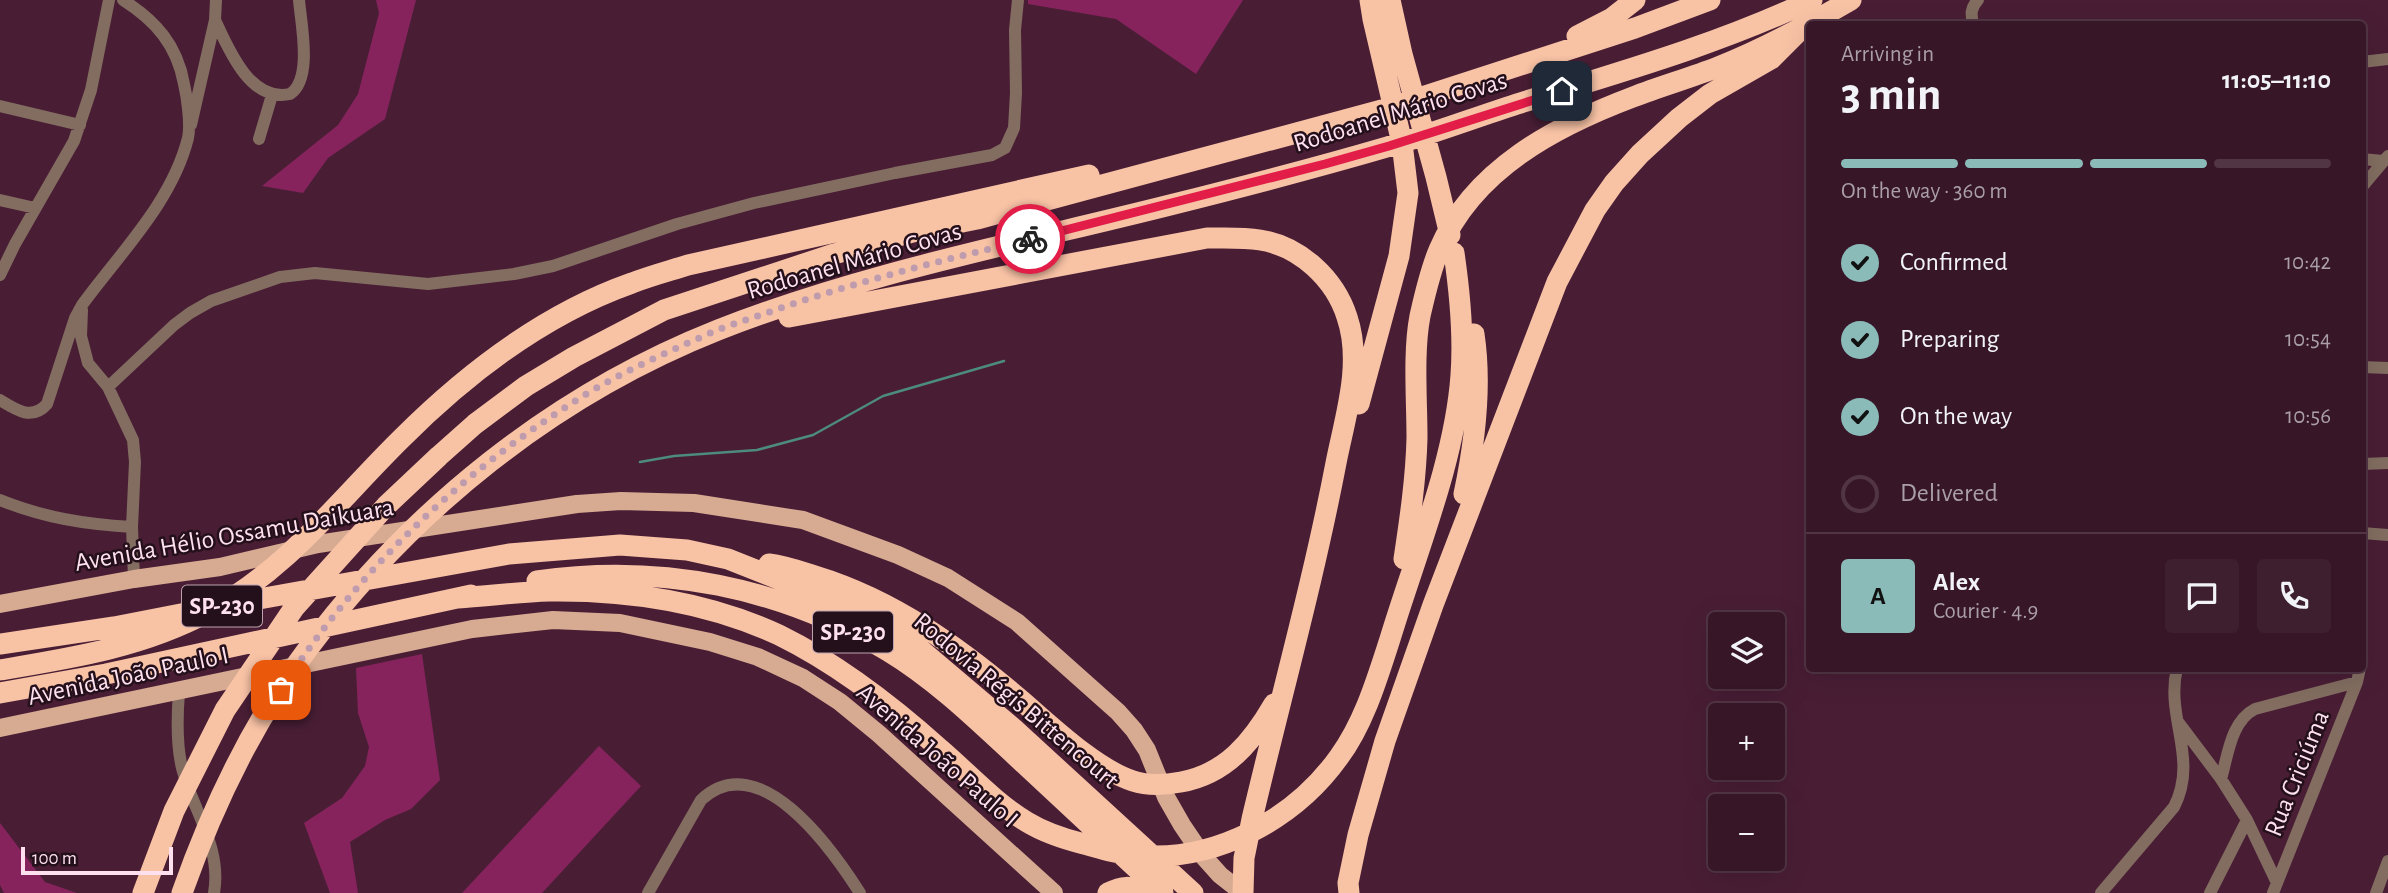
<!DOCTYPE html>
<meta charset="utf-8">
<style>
body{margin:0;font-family:"Alegreya Sans",sans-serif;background:#3e1f30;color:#f1f3f6;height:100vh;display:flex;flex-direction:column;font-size:26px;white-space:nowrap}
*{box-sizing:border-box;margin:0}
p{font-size:23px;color:#aa9fa8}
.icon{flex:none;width:38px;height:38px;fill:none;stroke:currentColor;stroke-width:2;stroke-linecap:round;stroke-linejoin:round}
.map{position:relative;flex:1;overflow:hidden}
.drawer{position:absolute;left:1806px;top:21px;width:560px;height:651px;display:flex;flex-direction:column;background:#371628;border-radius:7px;box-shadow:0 7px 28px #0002,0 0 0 2px #513545}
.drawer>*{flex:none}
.tools{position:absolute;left:1708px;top:612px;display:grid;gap:14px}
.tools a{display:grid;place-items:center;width:77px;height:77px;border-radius:7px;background:#371628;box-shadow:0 7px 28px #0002,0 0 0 2px #513545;font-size:35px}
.scale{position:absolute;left:21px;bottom:18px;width:152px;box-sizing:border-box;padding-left:7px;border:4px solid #fee0ee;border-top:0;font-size:19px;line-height:24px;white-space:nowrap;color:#fee0ee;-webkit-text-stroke:5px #24101a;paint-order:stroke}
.pin{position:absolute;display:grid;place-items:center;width:60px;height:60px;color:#fff;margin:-30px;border-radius:14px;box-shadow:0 4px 10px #0006}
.courier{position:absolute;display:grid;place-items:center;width:70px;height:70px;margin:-35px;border:5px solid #e11d48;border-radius:50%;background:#fff;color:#222;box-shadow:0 2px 9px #0007}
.head em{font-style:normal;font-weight:700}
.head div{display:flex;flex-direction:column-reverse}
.head{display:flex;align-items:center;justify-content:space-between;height:119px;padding:0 35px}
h1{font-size:46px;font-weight:700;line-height:52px}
.bar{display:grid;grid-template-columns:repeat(4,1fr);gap:10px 7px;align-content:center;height:84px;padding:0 35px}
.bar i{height:9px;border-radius:5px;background:#513545}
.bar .active{background:#8bbbb9}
.bar p{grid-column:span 4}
.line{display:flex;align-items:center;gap:18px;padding:0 35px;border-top:2px solid #513545}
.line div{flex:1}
.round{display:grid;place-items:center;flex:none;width:74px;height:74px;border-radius:7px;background:#3e1f30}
ol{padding:0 35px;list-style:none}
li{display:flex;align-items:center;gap:21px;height:77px}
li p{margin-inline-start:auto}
li .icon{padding:7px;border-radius:50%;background:#8bbbb9;color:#111;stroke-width:4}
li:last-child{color:#aa9fa8}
li i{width:38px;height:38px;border:4px solid #513545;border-radius:50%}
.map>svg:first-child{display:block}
.green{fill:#86235d}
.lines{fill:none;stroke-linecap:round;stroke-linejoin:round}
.stream{stroke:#4c8b7d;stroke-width:2.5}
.street{stroke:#836d61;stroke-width:12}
.primary{stroke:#d7aa92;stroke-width:18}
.highway{stroke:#f8c2a5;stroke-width:21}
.done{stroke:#bf9cad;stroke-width:7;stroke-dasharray:0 12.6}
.route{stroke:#e11d48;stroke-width:9}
.labels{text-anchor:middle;stroke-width:5;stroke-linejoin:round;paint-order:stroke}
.shield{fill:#24101a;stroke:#bda2ae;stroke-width:2}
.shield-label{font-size:24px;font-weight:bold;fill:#fee0ee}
.street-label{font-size:26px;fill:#fee0ee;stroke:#24101a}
</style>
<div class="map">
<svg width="2388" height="893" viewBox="0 0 2388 893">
<rect width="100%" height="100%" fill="#491e35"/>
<path class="green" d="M376,0H416L385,119L328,158L303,193L262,186L338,125L358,94L379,13Z
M1028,0H1243L1196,74L1116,19L1028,4Z
M422,654L440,780L411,809L385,820L350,842L358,893H330L304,823L342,798L365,766L369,747L358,713L356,668Z
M599,746L641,786L542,893H462Z
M0,823L45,882L77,893H4L0,885Z"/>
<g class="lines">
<path class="stream" d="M640,462L674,456L757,450L813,435L883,396L1004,361"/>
<path class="street" d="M215,20C228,48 250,103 290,94C313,79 301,24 299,0
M1973,24C1971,15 1970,8 1978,0
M2362,62L2388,59
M0,106L80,125
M191,125L215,20L216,0
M259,139L272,95
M2362,159L2383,161
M2362,187L2388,156
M0,200L35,208
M0,275L15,244L74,141L91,90L109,0
M82,310L81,336L88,363L108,387L133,440L135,462L132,527L134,579
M2362,367L2388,368
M108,387L174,325L190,313L211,301L280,277L315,273L428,284L514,274L553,266L677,224L754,203L895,173L992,155L1005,148L1014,128L1016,93L1015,30L1018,0
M0,400C16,410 32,421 47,404L75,318L82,305C120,253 172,202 188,138C191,125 187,97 184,84C177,45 156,21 123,0
M2362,464L2388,463
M0,500C45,518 84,524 132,527
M2362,533L2388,535
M179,692C177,717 176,743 182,768C193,811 222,847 214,893
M2179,723L2221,779L2247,820L2277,883
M2221,779C2228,755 2231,721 2255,709L2357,682
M648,893L701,800C759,745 832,849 860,893
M2101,893L2174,807C2199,758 2165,718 2177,668
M2210,893L2247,820
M2273,893L2357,682L2360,668
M2376,893L2388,861"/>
<path class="primary" d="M0,604L134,579L220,567L318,544L577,504L621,501L694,503L803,520L898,555L948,578L1017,622L1118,712L1134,730L1147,750L1166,797L1182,825L1203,856L1220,875L1243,893
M0,728L472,629L553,620L620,623L710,642L758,657L803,678L840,702L879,734L1054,893"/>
<path class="highway" d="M1390,0L1402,54L1436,177L1450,235
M1577,36L1612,18L1635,0
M789,317L1207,238C1225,238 1242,237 1260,240C1300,246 1335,279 1347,317C1363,364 1345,417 1336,463C1313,583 1280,700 1252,819L1244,858L1243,893
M1359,404L1399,256L1408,193L1402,143L1373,19L1370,0
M1464,494C1475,442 1482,387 1474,334
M1404,559C1410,519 1416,478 1417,438C1417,400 1413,352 1420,316C1425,294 1430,271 1439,250C1473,169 1556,126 1633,97C1661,86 1690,78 1718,67C1764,49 1808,25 1851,0
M769,564C785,566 799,571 815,576C894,600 960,648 1022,701C1052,727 1096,769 1133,781C1148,786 1165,785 1181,782C1226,774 1252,742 1274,704
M537,581C660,563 781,587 888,651C936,680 978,721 1019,759C1067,804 1115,848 1163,893
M458,598C488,596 519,592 549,591C626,590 708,602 779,635C838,664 891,705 940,749C968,773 995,803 1027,822C1045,833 1064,839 1084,844C1101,849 1118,854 1136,855C1214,863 1294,820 1339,757C1364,723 1377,679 1390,639C1415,556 1455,461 1461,375C1464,334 1460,294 1454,253
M226,605L509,554L620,545L687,550L728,559L834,601L876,621L915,645L1013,728L1193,893
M0,644L114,627L191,612
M0,670C72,658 143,647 208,612C288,569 338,501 401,439C466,374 544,314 632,283C650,276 669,271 688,265L1089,175
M0,693L106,674L471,595
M143,893L174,811L225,710L294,608L386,506L439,456L475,424L526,386L574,357L664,310L834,254L913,232L977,219L1080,191L1382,110L1635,28L1710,0
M182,893C212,808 253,722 307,650C412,509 554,395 718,330C863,273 1019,243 1170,205C1242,187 1315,168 1387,147C1431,134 1474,118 1517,104C1617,73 1717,45 1812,0
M1108,893C1122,886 1130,885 1145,893
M1349,893L1348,883L1358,835L1385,741L1433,605L1557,282L1595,210L1614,183L1640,154L1679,118L1710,94L1771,59L1801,29"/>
</g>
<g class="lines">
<path class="done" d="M281,690C353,576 456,477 569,405C614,375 665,353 715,331C735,323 755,317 775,310C858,281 944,260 1030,239"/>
<path class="route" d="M1030,239L1325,164L1389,146L1562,91"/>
</g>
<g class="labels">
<g class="shield">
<rect x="182" y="585.5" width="80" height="41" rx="5"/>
<rect x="813" y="611.5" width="80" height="41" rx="5"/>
</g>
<g class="shield-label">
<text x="222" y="614">SP-230</text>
<text x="853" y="640">SP-230</text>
</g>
<g class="street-label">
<text transform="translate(1400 111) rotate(-17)" y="9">Rodoanel Mário Covas</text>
<text transform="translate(854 260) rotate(-16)" y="9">Rodoanel Mário Covas</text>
<text transform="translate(234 534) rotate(-10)" y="9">Avenida Hélio Ossamu Daikuara</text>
<text transform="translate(128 675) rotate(-12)" y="9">Avenida João Paulo I</text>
<text transform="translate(1017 700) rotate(40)" y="9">Rodovia Régis Bittencourt</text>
<text transform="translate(938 755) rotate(41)" y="9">Avenida João Paulo I</text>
<text transform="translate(2296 773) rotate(-68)" y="9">Rua Criciúma</text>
</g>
</g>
</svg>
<div class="tools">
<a><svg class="icon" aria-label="layers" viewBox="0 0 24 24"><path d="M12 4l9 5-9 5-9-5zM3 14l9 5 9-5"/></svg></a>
<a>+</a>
<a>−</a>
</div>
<div class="scale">100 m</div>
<div class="pin" style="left:281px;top:690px;background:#ea580c"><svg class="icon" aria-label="bag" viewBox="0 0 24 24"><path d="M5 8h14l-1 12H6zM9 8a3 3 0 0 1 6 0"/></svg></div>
<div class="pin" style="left:1562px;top:91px;background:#1f2937"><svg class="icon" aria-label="home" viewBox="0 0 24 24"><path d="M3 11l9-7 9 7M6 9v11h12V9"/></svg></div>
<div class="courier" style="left:1030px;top:239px"><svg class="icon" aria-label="bike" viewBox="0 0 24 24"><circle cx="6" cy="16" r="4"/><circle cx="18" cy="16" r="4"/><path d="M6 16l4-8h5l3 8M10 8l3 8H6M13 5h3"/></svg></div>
<section class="drawer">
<div class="head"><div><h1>3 min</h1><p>Arriving in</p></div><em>11:05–11:10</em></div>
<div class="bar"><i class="active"></i><i class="active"></i><i class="active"></i><i></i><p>On the way · 360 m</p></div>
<ol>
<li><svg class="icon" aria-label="check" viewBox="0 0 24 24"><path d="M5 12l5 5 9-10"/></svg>Confirmed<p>10:42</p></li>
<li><svg class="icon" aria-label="check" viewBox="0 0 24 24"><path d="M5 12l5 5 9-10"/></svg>Preparing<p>10:54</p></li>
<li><svg class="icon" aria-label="check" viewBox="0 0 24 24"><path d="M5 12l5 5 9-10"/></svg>On the way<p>10:56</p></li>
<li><i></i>Delivered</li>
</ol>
<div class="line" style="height:126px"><b class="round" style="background:#8bbbb9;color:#111">A</b><div><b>Alex</b><p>Courier · 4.9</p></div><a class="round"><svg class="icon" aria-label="chat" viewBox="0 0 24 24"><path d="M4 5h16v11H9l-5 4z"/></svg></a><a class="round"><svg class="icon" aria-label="phone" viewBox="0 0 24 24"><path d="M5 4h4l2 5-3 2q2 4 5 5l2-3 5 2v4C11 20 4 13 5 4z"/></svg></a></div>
</section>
</div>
